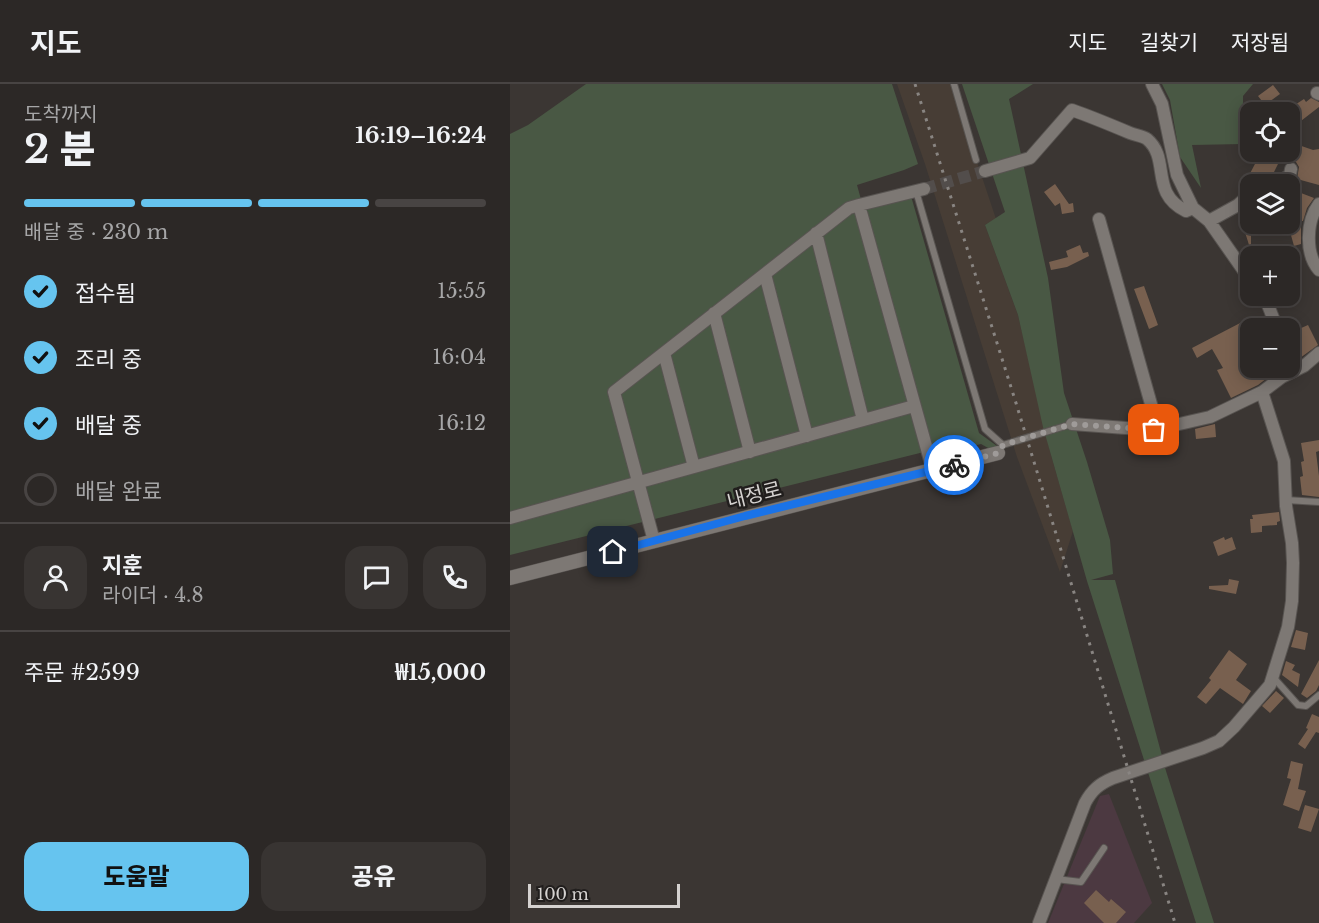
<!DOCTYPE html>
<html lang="ko">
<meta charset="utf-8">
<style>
body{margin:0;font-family:"Libre Baskerville","Noto Sans KR",serif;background:#383432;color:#f1f3f6;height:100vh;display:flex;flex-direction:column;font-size:22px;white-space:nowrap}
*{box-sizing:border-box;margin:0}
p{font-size:20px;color:#a6a6a7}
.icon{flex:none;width:33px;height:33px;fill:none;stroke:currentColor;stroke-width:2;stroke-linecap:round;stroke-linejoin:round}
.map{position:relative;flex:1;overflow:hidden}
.details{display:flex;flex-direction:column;background:#2c2826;width:510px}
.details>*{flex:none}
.tools{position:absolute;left:730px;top:18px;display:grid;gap:12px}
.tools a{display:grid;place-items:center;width:60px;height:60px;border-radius:12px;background:#2c2826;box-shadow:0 3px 15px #0003,0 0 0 2px #484443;font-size:30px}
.scale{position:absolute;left:18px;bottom:15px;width:152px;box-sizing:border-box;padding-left:6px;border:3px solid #d5d2d0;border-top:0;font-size:16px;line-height:21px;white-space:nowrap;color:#d5d2d0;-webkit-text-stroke:4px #211e1d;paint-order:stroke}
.pin{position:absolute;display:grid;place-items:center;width:51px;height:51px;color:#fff;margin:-26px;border-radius:12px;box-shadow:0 3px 9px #0006}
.courier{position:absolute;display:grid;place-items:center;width:60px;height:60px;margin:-30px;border:4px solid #1a73e8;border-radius:50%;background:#fff;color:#222;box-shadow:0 2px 8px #0007}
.head em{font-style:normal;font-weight:800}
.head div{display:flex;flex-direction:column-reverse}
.head{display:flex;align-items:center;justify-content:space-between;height:102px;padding:0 24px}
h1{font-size:39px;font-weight:800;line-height:45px}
.bar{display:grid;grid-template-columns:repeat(4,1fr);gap:9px 6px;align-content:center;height:72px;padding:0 24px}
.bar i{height:8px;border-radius:4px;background:#484443}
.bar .active{background:#66c4ef}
.bar p{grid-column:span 4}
.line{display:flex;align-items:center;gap:15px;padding:0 24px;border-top:2px solid #484443}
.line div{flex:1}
.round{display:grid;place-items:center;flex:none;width:63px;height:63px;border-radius:18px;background:#383432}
ol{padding:0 24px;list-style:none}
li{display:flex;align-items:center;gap:18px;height:66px}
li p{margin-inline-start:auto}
li .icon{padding:6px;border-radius:50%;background:#66c4ef;color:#111;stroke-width:4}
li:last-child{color:#a6a6a7}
li i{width:33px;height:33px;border:3px solid #484443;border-radius:50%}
.button{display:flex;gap:12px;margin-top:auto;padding:12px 24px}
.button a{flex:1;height:69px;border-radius:18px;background:#66c4ef;color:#111;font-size:24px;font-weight:800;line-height:69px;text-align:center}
.button a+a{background:#383432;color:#f1f3f6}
header{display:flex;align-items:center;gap:36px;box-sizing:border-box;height:84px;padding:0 30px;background:#2c2826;border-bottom:2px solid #484443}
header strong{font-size:28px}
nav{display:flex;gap:33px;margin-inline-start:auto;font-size:21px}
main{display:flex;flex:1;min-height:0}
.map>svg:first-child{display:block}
.industrial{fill:#4c3941}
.built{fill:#473d35}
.green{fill:#495844}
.building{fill:#78604f}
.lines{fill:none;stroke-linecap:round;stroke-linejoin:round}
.minor-tunnel{stroke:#524d4b;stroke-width:12;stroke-dasharray:12 6;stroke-linecap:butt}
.service-casing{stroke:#585451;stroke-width:8}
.minor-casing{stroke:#585451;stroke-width:14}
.tertiary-casing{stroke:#585451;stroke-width:15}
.service{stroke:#7d7874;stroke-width:6}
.minor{stroke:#7d7874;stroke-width:12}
.tertiary{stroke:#7d7874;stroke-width:14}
.rail{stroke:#898582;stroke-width:3;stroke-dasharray:3 6;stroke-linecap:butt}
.done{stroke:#9f9b99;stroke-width:6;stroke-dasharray:0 10.8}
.route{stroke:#1a73e8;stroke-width:8}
.labels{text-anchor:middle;stroke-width:5;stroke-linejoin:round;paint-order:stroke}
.street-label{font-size:20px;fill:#d5d2d0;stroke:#211e1d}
</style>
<header>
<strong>지도</strong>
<nav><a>지도</a><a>길찾기</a><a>저장됨</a></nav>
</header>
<main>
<section class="details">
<div class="head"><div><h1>2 분</h1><p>도착까지</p></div><em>16:19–16:24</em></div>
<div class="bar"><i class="active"></i><i class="active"></i><i class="active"></i><i></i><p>배달 중 · 230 m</p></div>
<ol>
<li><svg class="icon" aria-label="check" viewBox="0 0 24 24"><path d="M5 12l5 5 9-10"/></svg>접수됨<p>15:55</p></li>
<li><svg class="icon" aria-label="check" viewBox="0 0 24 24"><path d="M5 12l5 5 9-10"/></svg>조리 중<p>16:04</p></li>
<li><svg class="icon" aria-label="check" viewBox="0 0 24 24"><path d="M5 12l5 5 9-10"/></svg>배달 중<p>16:12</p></li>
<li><i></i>배달 완료</li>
</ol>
<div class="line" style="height:108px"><a class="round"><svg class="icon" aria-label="person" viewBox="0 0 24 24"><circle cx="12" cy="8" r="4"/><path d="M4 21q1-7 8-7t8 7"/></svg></a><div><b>지훈</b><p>라이더 · 4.8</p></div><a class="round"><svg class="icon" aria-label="chat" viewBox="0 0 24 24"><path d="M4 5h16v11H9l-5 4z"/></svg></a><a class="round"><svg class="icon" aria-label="phone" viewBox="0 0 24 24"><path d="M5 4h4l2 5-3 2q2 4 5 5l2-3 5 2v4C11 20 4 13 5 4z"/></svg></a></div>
<div class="line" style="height:78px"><div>주문 #2599</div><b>₩15,000</b></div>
<div class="button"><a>도움말</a><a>공유</a></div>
</section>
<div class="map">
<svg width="809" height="839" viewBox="0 0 809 839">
<rect width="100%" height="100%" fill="#3b3633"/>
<path class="industrial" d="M599,710L642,819L624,839H538L590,712Z"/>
<path class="built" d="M387,0H441L486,135L475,141L508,231L541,371L563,447L550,488L507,373L415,80Z"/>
<path class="green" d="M76,0H382L408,80L394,86L347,101L355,130L358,123L401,112L469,349L487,362L480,365L471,360L428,370L422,366L0,471V50L18,41Z
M452,0H523L499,15L538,194L554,309L577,378L600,456L603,490L581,496H605L656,687L704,839H686L577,497L533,343L508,231L475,141L495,128Z
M652,0H743L733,12V60L682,61L691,104L670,73L660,16Z"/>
<path class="building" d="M763,1L770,10L755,21L748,12Z
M801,14L809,18V23L787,40L777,26L794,15L796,18Z
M780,58L803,66L809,65V101L787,95L789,83L786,78L780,77Z
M756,68H767L773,70L763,90L761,89L758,97L752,94L748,100H742L736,97L746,78L749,80Z
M545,100L559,120L563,119L564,128L552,130L550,119L545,122L534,108Z
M791,109L804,114L797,124L793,137H785L787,118Z
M741,120V140H757L758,141L741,147V161H739L730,132L737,129L734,127Z
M791,141V160L784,162L779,144Z
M570,161L573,169L578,168L579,172L557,183L541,186L539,178L558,173L556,167Z
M634,202L648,241L639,245L624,205Z
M734,237L741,250V284H758L761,291L748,301L721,314L707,286L713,284L702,265L687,274L682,264Z
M798,241L808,261L790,274L780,249Z
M705,340L706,353L686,355L685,345Z
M809,356V367L806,368L809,392V413L792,411L790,393L793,392L791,378L794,377L791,359Z
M769,428L770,437L767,438V441L752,442V448L741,449L740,435H743L742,431Z
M714,453L715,456L722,453L726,465L708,472L703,458Z
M719,495L729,497L726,510L699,505V502L718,501Z
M786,546L798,549L795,566L781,563Z
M719,566L737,580L726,596L741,607L733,620L710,604L696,620L687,613L701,596L699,594Z
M809,576V601L806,607L797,614L791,610Z
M776,577L785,581L782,586L790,590L788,603L772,591Z
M766,607L774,614L760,629L752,622Z
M802,630L809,633V649L806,648L795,665L788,660L798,645L796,644Z
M781,677L793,680L788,705L796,707L789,727L773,721L781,695L777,694Z
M795,721L809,725L801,748L788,744Z
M586,806L599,818L601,815L616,828L606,839H594L574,819Z"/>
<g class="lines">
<path class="minor-tunnel" d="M414,105L475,87"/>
<defs>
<path id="service" d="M444,0L466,76
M406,107L475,345L493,361L562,340
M776,416L809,418
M763,593L788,621L796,622L809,611
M546,795L571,798L594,764"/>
<path id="minor" d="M642,0L652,20L667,91L683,124L699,137L741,197
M807,9L809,10
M475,87L520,74L562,26C582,33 601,41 620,49C625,51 633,52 637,55C661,75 639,109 676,127L683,124
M766,100L780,91L781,85
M809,120C796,137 795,170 809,186
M349,121L414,105
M589,135L648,345
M699,137L728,121L741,109
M306,149L353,336
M255,190L297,352
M751,212L758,221L767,244
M204,229L240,368
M154,269L184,383
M562,340L643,346L700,333L752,308L772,293L794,282L809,269
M0,434L404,322
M144,457L104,308L339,124L349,121L423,387
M529,839L575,719C582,706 589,700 603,694L693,664L709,657L724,643L760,601L778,543L782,517L783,479L782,459L776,422L774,377L752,308"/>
<path id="tertiary" d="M0,494L488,369"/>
</defs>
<use href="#service" class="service-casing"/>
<use href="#minor" class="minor-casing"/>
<use href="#tertiary" class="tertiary-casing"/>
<use href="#service" class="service"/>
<use href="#minor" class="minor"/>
<use href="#tertiary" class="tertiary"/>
<path class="rail" d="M405,0L506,319L665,839"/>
</g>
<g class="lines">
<path class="done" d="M444,381L488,369L493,361L562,340L644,346"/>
<path class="route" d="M103,468L235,432L444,381"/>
</g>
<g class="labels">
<g class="street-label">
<text transform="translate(244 411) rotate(-14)" y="7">내정로</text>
</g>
</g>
</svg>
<div class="tools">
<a><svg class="icon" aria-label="locate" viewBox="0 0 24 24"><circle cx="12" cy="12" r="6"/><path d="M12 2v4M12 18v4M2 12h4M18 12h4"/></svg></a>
<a><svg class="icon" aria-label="layers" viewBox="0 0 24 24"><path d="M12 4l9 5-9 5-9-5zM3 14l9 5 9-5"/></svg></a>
<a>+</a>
<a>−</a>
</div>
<div class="scale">100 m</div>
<div class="pin" style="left:644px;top:346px;background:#ea580c"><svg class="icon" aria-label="bag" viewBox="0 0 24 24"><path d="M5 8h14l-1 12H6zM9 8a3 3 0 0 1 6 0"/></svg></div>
<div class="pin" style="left:103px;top:468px;background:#1f2937"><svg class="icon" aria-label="home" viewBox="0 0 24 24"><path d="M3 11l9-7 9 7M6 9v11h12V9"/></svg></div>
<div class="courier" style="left:444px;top:381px"><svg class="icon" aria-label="bike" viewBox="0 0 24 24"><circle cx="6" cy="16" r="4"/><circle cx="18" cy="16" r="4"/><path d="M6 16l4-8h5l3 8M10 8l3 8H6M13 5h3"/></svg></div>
</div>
</main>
